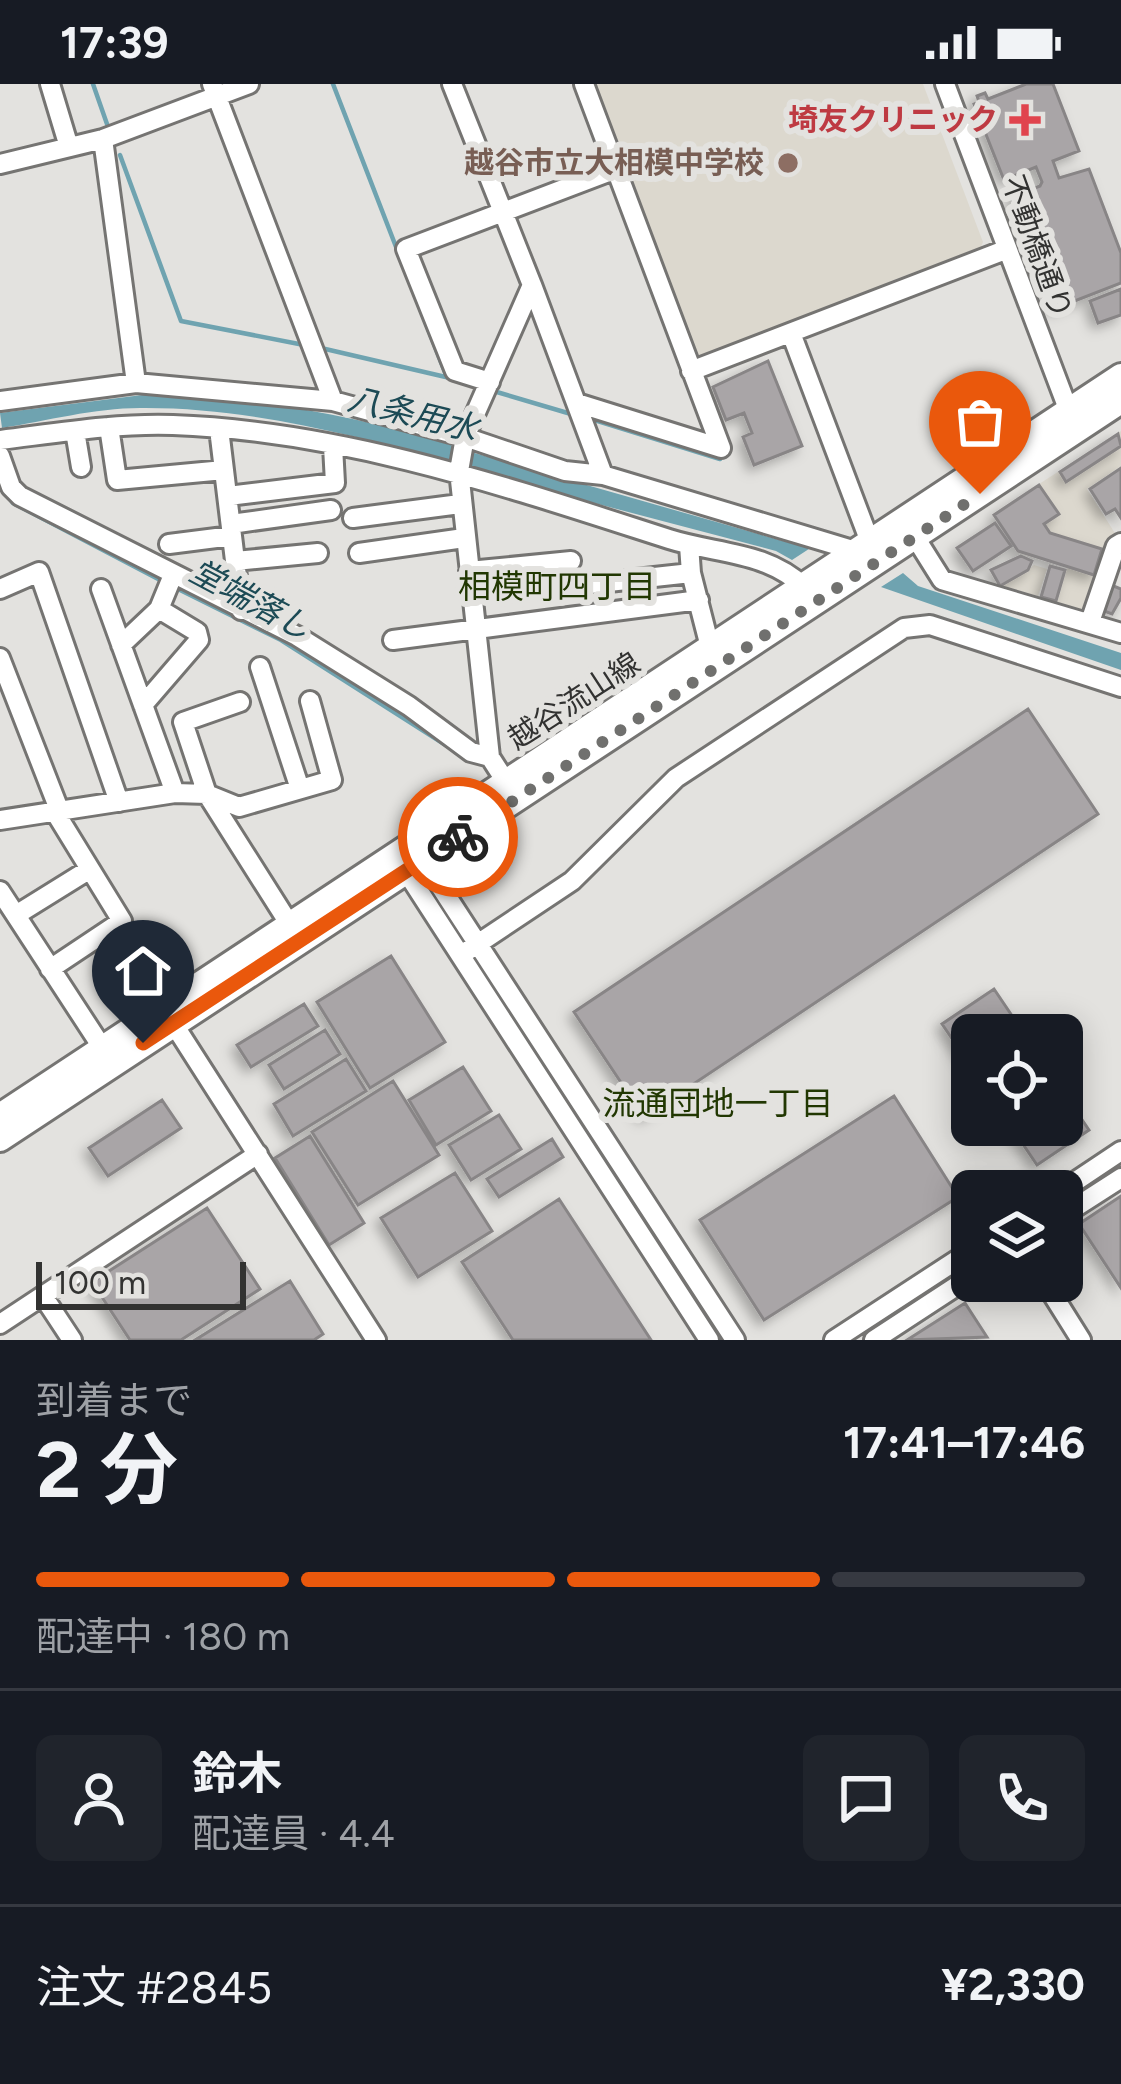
<!DOCTYPE html>
<html lang="ja">
<meta charset="utf-8">
<style>
body{margin:0;font-family:Figtree,"Noto Sans JP",sans-serif;background:#20242c;color:#f1f3f6;height:100vh;display:flex;flex-direction:column;font-size:45px;white-space:nowrap}
*{box-sizing:border-box;margin:0}
p{font-size:39px;color:#9ea1a6}
.icon{flex:none;width:66px;height:66px;fill:none;stroke:currentColor;stroke-width:2;stroke-linecap:round;stroke-linejoin:round}
.map{position:relative;height:1256px;overflow:hidden}
.drawer{display:flex;flex-direction:column;background:#171b24;flex:1}
.drawer>*{flex:none}
.buttons{position:absolute;left:951px;top:930px;display:grid;gap:24px}
.buttons a{display:grid;place-items:center;width:132px;height:132px;border-radius:18px;background:#171b24;box-shadow:0 6px 30px #0003;font-size:60px}
.scale{position:absolute;left:36px;bottom:30px;width:210px;box-sizing:border-box;padding-left:12px;border:6px solid #323231;border-top:0;font-size:33px;line-height:42px;white-space:nowrap;color:#323231;-webkit-text-stroke:9px #e3e2df;paint-order:stroke}
.pin{position:absolute;display:grid;place-items:center;width:102px;height:102px;color:#fff;margin:-123px -51px;border-radius:50% 50% 50% 0;rotate:-45deg;box-shadow:0 0 12px #0007}
.pin .icon{rotate:45deg}
.courier{position:absolute;display:grid;place-items:center;width:120px;height:120px;margin:-60px;border:9px solid #ea580c;border-radius:50%;background:#fff;color:#222;box-shadow:0 3px 15px #0007}
.summary em{font-style:normal;font-weight:700}
.summary div{display:flex;flex-direction:column-reverse}
.summary{display:flex;align-items:center;justify-content:space-between;height:204px;padding:0 36px}
h1{font-size:78px;font-weight:700;line-height:90px}
.bar{display:grid;grid-template-columns:repeat(4,1fr);gap:18px 12px;align-content:center;height:144px;padding:0 36px}
.bar i{height:15px;border-radius:9px;background:#363941}
.bar .current{background:#ea580c}
.bar p{grid-column:span 4}
.line{display:flex;align-items:center;gap:30px;padding:0 36px;border-top:3px solid #363941}
.line div{flex:1}
.round{display:grid;place-items:center;flex:none;width:126px;height:126px;border-radius:18px;background:#20242c}
.status{display:flex;justify-content:space-between;align-items:center;height:84px;padding:0 60px;background:#171b24;direction:ltr}
.status svg{height:33px;fill:currentColor}
.map>svg:first-child{display:block}
.built{fill:#dcd8ce}
.water{fill:#6fa3b0}
.lines{fill:none;stroke-linecap:round;stroke-linejoin:round}
.stream{stroke:#6fa3b0;stroke-width:4.5}
.building{fill:#a9a5a7;stroke:#888586;stroke-width:3;filter:url(#shadow)}
.minor-casing{stroke:#757472;stroke-width:24}
.major-casing{stroke:#757472;stroke-width:30}
.minor{stroke:#fff;stroke-width:18}
.major{stroke:#fff;stroke-width:24}
.done{stroke:#70706e;stroke-width:12;stroke-dasharray:0 21.6}
.route{stroke:#ea580c;stroke-width:15}
.health-dot{fill:#e0444e;stroke:#e3e2df;stroke-width:4.5}
.education-dot{fill:#8d6e63;stroke:#e3e2df;stroke-width:4.5}
.labels{text-anchor:middle;stroke-width:12;stroke-linejoin:round;paint-order:stroke}
.health-label{font-size:30px;font-weight:bold;fill:#be3a42;stroke:#e3e2df;text-anchor:end}
.education-label{font-size:30px;font-weight:bold;fill:#785e54;stroke:#e3e2df;text-anchor:end}
.street-label{font-size:30px;fill:#323231;stroke:#e3e2df}
.water-label{font-size:33px;font-style:italic;fill:#1c4a55;stroke:#e3e2df}
.neighbourhood-label{font-size:33px;fill:#213702;stroke:#e3e2df}
</style>
<div class="status"><b>17:39</b><svg viewBox="0 0 49 12"><path d="M0 12V9h3v3zM5 12V6h3v6zM10 12V3h3v9zM15 12V0h3v12zM26 1h20v11H26zM47 4h2v5h-2z"/></svg></div>
<div class="map">
<svg width="1121" height="1256" viewBox="0 0 1121 1256">
<defs>
<filter id="shadow"><feDropShadow dx="-5.5" dy="5.5" stdDeviation="6" flood-color="#0004"/></filter>
</defs>
<rect width="100%" height="100%" fill="#e3e2df"/>
<path class="built" d="M594,0H923L983,158L981,163L891,197L894,204L705,275L697,271Z
M1121,347V382L1087,405L1118,454L1096,492L1087,521L1079,526L1057,520L1067,483L1018,469L993,430Z
M1034,481L1047,485L1038,512L1003,502Z"/>
<path class="water" d="M150,310C250,313 359,331 454,362L450,377C349,350 245,323 140,324C95,324 46,337 2,344L0,329Z
M471,368L783,457L815,461L792,476L776,467L469,386Z
M903,489L918,502L1121,569V586L881,503Z"/>
<g class="lines">
<path class="stream" d="M93,0L107,40
M333,0L398,168
M120,71L181,237L304,261
M411,201L446,291
M321,264L450,294
M490,306L571,330
M588,334L720,375
M0,399L13,419L162,497
M172,502L281,556L452,665"/>
</g>
<path class="building" d="M1026,0H1053L1079,67L1053,77L1059,94L1089,85L1121,169V199L1054,225L1011,113L1040,102L1042,98L1036,83L1004,96L974,20L979,18L977,12L985,9L988,15Z
M1121,205V231L1098,239L1090,217Z
M768,277L802,362L754,381L743,353L752,349L744,329L726,336L713,303Z
M1118,350L1121,362L1066,398L1060,388Z
M1121,384V434L1115,425L1106,430L1090,405Z
M1039,401L1059,430L1044,440L1050,449L1102,465L1094,491L1018,467L994,431Z
M995,439L1011,462L973,487L957,464Z
M1021,472L1032,477L1028,486L1000,502L991,486Z
M1050,482L1065,486L1056,517L1041,513Z
M1111,501L1121,505V514L1112,530L1104,527Z
M1028,625L1098,730L644,1033L574,928Z
M391,872L445,958L370,1004L317,918Z
M994,905L1025,951H972V984L942,940Z
M304,920L318,942L251,983L237,961Z
M325,946L340,970L284,1005L269,981Z
M346,975L366,1007L293,1052L274,1020Z
M463,983L491,1027L436,1061L409,1016Z
M393,997L439,1071L358,1121L312,1048Z
M1062,1006L1089,1046L1037,1081L1010,1041H1062Z
M894,1012L958,1113L764,1236L700,1136Z
M162,1016L181,1044L108,1092L89,1064Z
M499,1031L521,1065L471,1096L449,1061Z
M310,1052L364,1139L329,1161L275,1074Z
M552,1055L563,1073L499,1113L487,1095Z
M455,1089L492,1147L418,1193L381,1134Z
M1121,1112V1204L1079,1140Z
M559,1115L651,1256H513L462,1178Z
M207,1124L260,1205L181,1256H130L92,1198Z
M290,1197L323,1250L314,1256H195Z
M965,1219L987,1253L907,1256Z"/>
<g class="lines">
<defs>
<path id="minor" d="M50,0L69,63
M212,0L333,317
M452,0L532,201L465,353L459,387L490,673L506,698
M945,0L1073,338
M103,55L136,299
M0,80L103,55L249,0
M532,201L603,391
M791,249L870,458
M691,287L1005,166
M490,298L455,287L406,165L616,85
M0,317L136,299L333,317L465,353L565,387L603,391L856,467
M577,319L721,364L584,0
M109,343L117,396L224,386
M219,345L241,526
M75,347L81,383
M0,356C57,349 115,339 173,341C344,347 507,403 669,455C716,470 766,467 804,503
M0,372L11,403L20,412L297,552L409,622L471,668L490,673
M228,412L335,399L333,362
M353,434L460,420
M231,440L331,426
M915,453L942,496L1121,549
M169,460L232,452
M689,461L691,489L710,563
M359,469L464,454
M235,477L318,469
M469,487L571,477
M590,500L691,489
M0,505L39,488L119,718
M101,505L175,709
M1090,538L1116,462L1121,459
M393,556L699,516
M121,561L159,525L173,491
M0,574L60,728
M260,583L300,705
M240,618L183,638L207,710L239,723L332,696L310,617
M143,621L199,556L197,548L159,525
M0,736L175,709L207,710L290,841
M418,768L735,1256
M402,781L709,1256
M0,807L109,974
M16,831L90,785
M461,871L572,797L676,694L904,544L930,541L1121,603
M50,885L122,837L55,728
M173,939L376,1256
M1061,1107L1121,1067
M1062,1132L1121,1094
M1044,1197L1081,1256
M43,1212L72,1256
M0,1240L258,1070
M834,1256L972,1166
M874,1256L972,1192"/>
<path id="major" d="M0,1032L1121,292
M0,1055L1121,317"/>
</defs>
<use href="#minor" class="minor-casing"/>
<use href="#major" class="major-casing"/>
<use href="#minor" class="minor"/>
<use href="#major" class="major"/>
</g>
<g class="lines">
<path class="done" d="M458,753L980,410"/>
<path class="route" d="M143,959L458,753"/>
</g>
<path class="health-dot" d="M1019 18h12v12h12v12h-12v12h-12v-12h-12v-12h12z"/>
<circle class="education-dot" cx="788" cy="79" r="12"/>
<g class="labels">
<g class="health-label">
<text x="998" y="46">埼友クリニック</text>
</g>
<g class="education-label">
<text x="764" y="89">越谷市立大相模中学校</text>
</g>
<g class="street-label">
<text transform="translate(1037 163) rotate(70)" y="10">不動橋通り</text>
<text transform="translate(574 617) rotate(-33)" y="10">越谷流山線</text>
</g>
<g class="water-label">
<text transform="translate(413 329) rotate(14)" y="12">八条用水</text>
<text transform="translate(251 515) rotate(28)" y="12">堂端落し</text>
</g>
<g class="neighbourhood-label">
<text x="557" y="514">相模町四丁目</text>
<text x="718" y="1031">流通団地一丁目</text>
</g>
</g>
</svg>
<div class="buttons">
<a><svg class="icon" aria-label="locate" viewBox="0 0 24 24"><circle cx="12" cy="12" r="6"/><path d="M12 2v4M12 18v4M2 12h4M18 12h4"/></svg></a>
<a><svg class="icon" aria-label="layers" viewBox="0 0 24 24"><path d="M12 4l9 5-9 5-9-5zM3 14l9 5 9-5"/></svg></a>
</div>
<div class="scale">100 m</div>
<div class="pin" style="left:980px;top:410px;background:#ea580c"><svg class="icon" aria-label="bag" viewBox="0 0 24 24"><path d="M5 8h14l-1 12H6zM9 8a3 3 0 0 1 6 0"/></svg></div>
<div class="pin" style="left:143px;top:959px;background:#1f2937"><svg class="icon" aria-label="home" viewBox="0 0 24 24"><path d="M3 11l9-7 9 7M6 9v11h12V9"/></svg></div>
<div class="courier" style="left:458px;top:753px"><svg class="icon" aria-label="bike" viewBox="0 0 24 24"><circle cx="6" cy="16" r="4"/><circle cx="18" cy="16" r="4"/><path d="M6 16l4-8h5l3 8M10 8l3 8H6M13 5h3"/></svg></div>
</div>
<section class="drawer">
<div class="summary"><div><h1>2 分</h1><p>到着まで</p></div><em>17:41–17:46</em></div>
<div class="bar"><i class="current"></i><i class="current"></i><i class="current"></i><i></i><p>配達中 · 180 m</p></div>
<div class="line" style="height:216px"><a class="round"><svg class="icon" aria-label="person" viewBox="0 0 24 24"><circle cx="12" cy="8" r="4"/><path d="M4 21q1-7 8-7t8 7"/></svg></a><div><b>鈴木</b><p>配達員 · 4.4</p></div><a class="round"><svg class="icon" aria-label="chat" viewBox="0 0 24 24"><path d="M4 5h16v11H9l-5 4z"/></svg></a><a class="round"><svg class="icon" aria-label="phone" viewBox="0 0 24 24"><path d="M5 4h4l2 5-3 2q2 4 5 5l2-3 5 2v4C11 20 4 13 5 4z"/></svg></a></div>
<div class="line" style="height:156px"><div>注文 #2845</div><b>¥2,330</b></div>
</section>
